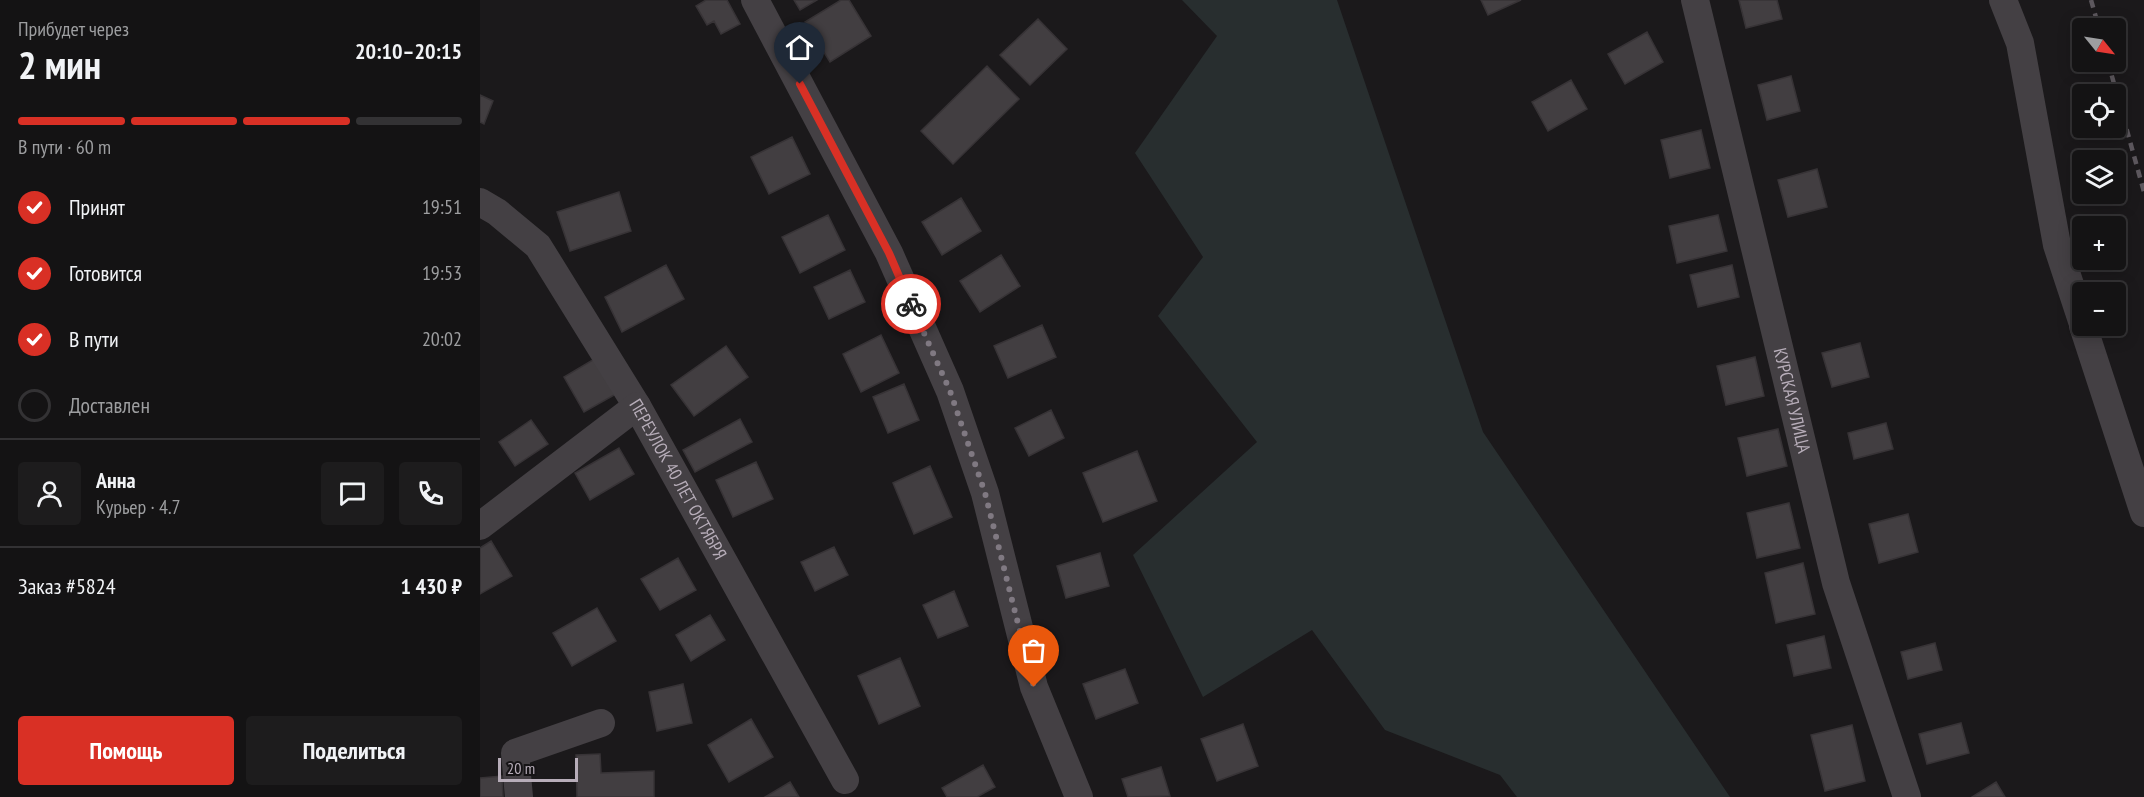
<!DOCTYPE html>
<html lang="ru">
<meta charset="utf-8">
<style>
body{margin:0;font-family:"PT Sans Narrow",sans-serif;background:#1d1c1d;color:#f1f3f6;height:100vh;display:flex;flex-direction:column;font-size:22px;white-space:nowrap}
*{box-sizing:border-box;margin:0}
p{font-size:20px;color:#9d9ea0}
.icon{flex:none;width:33px;height:33px;fill:none;stroke:currentColor;stroke-width:2;stroke-linecap:round;stroke-linejoin:round}
.map{position:relative;flex:1;overflow:hidden}
.panel{display:flex;flex-direction:column;background:#141314;width:480px}
.panel>*{flex:none}
.needle{width:39px;rotate:120deg}
.tools{position:absolute;left:1592px;top:18px;display:grid;gap:12px}
.tools a{display:grid;place-items:center;width:54px;height:54px;border-radius:6px;background:#141314;box-shadow:0 3px 15px #0003,0 0 0 2px #333234;font-size:30px}
.scale{position:absolute;left:18px;bottom:15px;width:80px;box-sizing:border-box;padding-left:6px;border:3px solid #b7adb9;border-top:0;font-size:16px;line-height:21px;white-space:nowrap;color:#b7adb9;-webkit-text-stroke:4px #161416;paint-order:stroke}
.pin{position:absolute;display:grid;place-items:center;width:51px;height:51px;color:#fff;margin:-62px -26px;border-radius:50% 50% 50% 0;rotate:-45deg;box-shadow:0 0 6px #0007}
.pin .icon{rotate:45deg}
.courier{position:absolute;display:grid;place-items:center;width:60px;height:60px;margin:-30px;border:4px solid #d93025;border-radius:50%;background:#fff;color:#222;box-shadow:0 2px 8px #0007}
.overview em{font-style:normal;font-weight:700}
.overview div{display:flex;flex-direction:column-reverse}
.overview{display:flex;align-items:center;justify-content:space-between;height:102px;padding:0 18px}
h1{font-size:39px;font-weight:700;line-height:45px}
.bar{display:grid;grid-template-columns:repeat(4,1fr);gap:9px 6px;align-content:center;height:72px;padding:0 18px}
.bar i{height:8px;border-radius:4px;background:#333234}
.bar .current{background:#d93025}
.bar p{grid-column:span 4}
.line{display:flex;align-items:center;gap:15px;padding:0 18px;border-top:2px solid #333234}
.line div{flex:1}
.round{display:grid;place-items:center;flex:none;width:63px;height:63px;border-radius:6px;background:#1d1c1d}
ol{padding:0 18px;list-style:none}
li{display:flex;align-items:center;gap:18px;height:66px}
li p{margin-inline-start:auto}
li .icon{padding:6px;border-radius:50%;background:#d93025;color:#fff;stroke-width:4}
li:last-child{color:#9d9ea0}
li i{width:33px;height:33px;border:3px solid #333234;border-radius:50%}
.cta{display:flex;gap:12px;margin-top:auto;padding:12px 18px}
.cta a{flex:1;height:69px;border-radius:6px;background:#d93025;color:#fff;font-size:24px;font-weight:700;line-height:69px;text-align:center}
.cta a+a{background:#1d1c1d;color:#f1f3f6}
main{display:flex;flex:1;min-height:0}
.map>svg:first-child{display:block}
.green{fill:#282e2f}
.building{fill:#423e41;stroke:#373336;stroke-width:1.5}
.lines{fill:none;stroke-linecap:round;stroke-linejoin:round}
.minor{stroke:#444044;stroke-width:28}
.rail{stroke:#5d585e;stroke-width:4.5;stroke-dasharray:8 6;stroke-linecap:butt}
.done{stroke:#807982;stroke-width:6;stroke-dasharray:0 10.8}
.route{stroke:#d93025;stroke-width:8}
.labels{text-anchor:middle;stroke-width:6;stroke-linejoin:round;paint-order:stroke}
.street-label{font-size:18px;fill:#b7adb9;stroke:#161416}
</style>
<main>
<section class="panel">
<div class="overview"><div><h1>2 мин</h1><p>Прибудет через</p></div><em>20:10–20:15</em></div>
<div class="bar"><i class="current"></i><i class="current"></i><i class="current"></i><i></i><p>В пути · 60 m</p></div>
<ol>
<li><svg class="icon" aria-label="check" viewBox="0 0 24 24"><path d="M5 12l5 5 9-10"/></svg>Принят<p>19:51</p></li>
<li><svg class="icon" aria-label="check" viewBox="0 0 24 24"><path d="M5 12l5 5 9-10"/></svg>Готовится<p>19:53</p></li>
<li><svg class="icon" aria-label="check" viewBox="0 0 24 24"><path d="M5 12l5 5 9-10"/></svg>В пути<p>20:02</p></li>
<li><i></i>Доставлен</li>
</ol>
<div class="line" style="height:108px"><a class="round"><svg class="icon" aria-label="person" viewBox="0 0 24 24"><circle cx="12" cy="8" r="4"/><path d="M4 21q1-7 8-7t8 7"/></svg></a><div><b>Анна</b><p>Курьер · 4.7</p></div><a class="round"><svg class="icon" aria-label="chat" viewBox="0 0 24 24"><path d="M4 5h16v11H9l-5 4z"/></svg></a><a class="round"><svg class="icon" aria-label="phone" viewBox="0 0 24 24"><path d="M5 4h4l2 5-3 2q2 4 5 5l2-3 5 2v4C11 20 4 13 5 4z"/></svg></a></div>
<div class="line" style="height:78px"><div>Заказ #5824</div><b>1 430 ₽</b></div>
<div class="cta"><a>Помощь</a><a>Поделиться</a></div>
</section>
<div class="map">
<svg width="1664" height="797" viewBox="0 0 1664 797">
<rect width="100%" height="100%" fill="#1b191b"/>
<path class="green" d="M702,0H857L1003,432L1250,797H1037L1020,775L905,730L832,630L723,697L653,555L777,442L678,316L723,257L655,153L737,36Z"/>
<path class="building" d="M226,0H247L260,24L241,34L234,21L227,25L216,6Z
M314,0H337L320,10Z
M361,0H369L391,36L350,62L325,22Z
M1001,0H1041L1008,15Z
M1259,0H1297L1302,19L1266,28Z
M558,19L587,49L550,85L520,55Z
M1167,32L1183,62L1145,84L1128,54Z
M507,66L539,99L473,164L441,131Z
M1311,76L1320,111L1287,120L1278,85Z
M1091,80L1107,109L1068,131L1052,102Z
M0,95L13,101L4,124L0,122Z
M1221,130L1230,168L1190,178L1181,140Z
M312,137L330,174L289,194L271,157Z
M1337,169L1347,207L1308,217L1298,180Z
M139,192L151,231L90,251L77,212Z
M481,198L501,231L462,255L442,222Z
M348,215L365,250L320,273L302,237Z
M1238,215L1247,251L1197,263L1189,226Z
M521,255L540,286L500,312L480,281Z
M186,265L204,299L142,332L125,297Z
M1252,265L1259,297L1218,307L1210,275Z
M370,270L385,302L349,319L334,287Z
M562,325L576,357L528,378L514,346Z
M401,335L419,373L381,392L363,354Z
M1380,343L1389,377L1352,387L1342,353Z
M246,346L268,377L214,416L191,385Z
M1275,357L1284,396L1246,405L1237,366Z
M116,358L136,394L104,412L84,377Z
M424,384L439,420L408,433L393,397Z
M571,410L584,438L549,456L535,428Z
M260,419L272,442L215,472L203,450Z
M51,420L68,444L35,466L19,442Z
M1406,423L1413,449L1374,459L1368,433Z
M1298,429L1307,466L1267,476L1258,438Z
M139,448L154,474L110,500L95,473Z
M657,451L677,501L623,522L603,473Z
M276,462L293,499L253,517L236,480Z
M450,466L472,517L434,534L413,483Z
M1309,503L1320,548L1277,558L1267,513Z
M1428,514L1438,552L1399,563L1389,524Z
M11,541L32,576L0,594V548Z
M354,547L368,575L335,591L321,562Z
M620,553L629,586L586,598L577,566Z
M198,558L216,590L180,610L161,579Z
M1323,563L1335,614L1296,623L1285,573Z
M474,591L488,626L458,638L443,605Z
M117,608L136,641L92,666L73,633Z
M230,615L245,640L211,661L196,635Z
M1344,636L1351,668L1314,676L1307,645Z
M1455,643L1462,670L1428,679L1421,652Z
M420,658L440,706L399,724L378,676Z
M645,669L658,703L616,719L603,684Z
M203,684L212,723L177,731L169,692Z
M271,719L293,757L249,782L228,745Z
M1481,723L1489,753L1447,764L1439,734Z
M763,724L778,766L737,781L721,739Z
M1372,725L1385,781L1345,791L1331,735Z
M120,754L121,773L174,771V797H97L96,755Z
M503,765L515,787L497,797H467L462,788Z
M681,767L690,796L648,797L642,779Z
M22,776L23,797H0V778Z
M310,782L319,797H285Z
M1516,782L1525,797H1492Z"/>
<g class="lines">
<g class="minor">
<path d="M275,0L409,253L470,391L505,493L554,687L599,797"/>
<path id="s1" d="M1215,0L1356,583L1427,797"/>
<path d="M1523,0L1540,43L1577,245L1602,321"/>
<path id="s2" d="M0,202L17,212L58,246L157,406L365,780"/>
<path d="M1603,326L1664,513"/>
<path d="M0,526L157,406"/>
<path d="M39,797L35,753L121,723"/>
</g>
<path class="rail" d="M1611,0L1619,28
M1628,62L1664,192"/>
</g>
<g class="lines">
<path class="done" d="M431,304L470,391L505,493L554,687"/>
<path class="route" d="M320,84L409,253L431,304"/>
</g>
<g class="labels">
<g class="street-label">
<text dy="6" stroke="none"><textPath href="#s1" startOffset="412">КУРСКАЯ УЛИЦА</textPath></text>
<text dy="6" stroke="none"><textPath href="#s2" startOffset="345">ПЕРЕУЛОК 40 ЛЕТ ОКТЯБРЯ</textPath></text>
</g>
</g>
</svg>
<div class="tools">
<a><svg class="needle" viewBox="-14 -14 28 28"><path d="M0-13l5 13h-10z" fill="#e53935"/><path d="M0 13l5-13h-10z" fill="#9d9ea0"/></svg></a>
<a><svg class="icon" aria-label="locate" viewBox="0 0 24 24"><circle cx="12" cy="12" r="6"/><path d="M12 2v4M12 18v4M2 12h4M18 12h4"/></svg></a>
<a><svg class="icon" aria-label="layers" viewBox="0 0 24 24"><path d="M12 4l9 5-9 5-9-5zM3 14l9 5 9-5"/></svg></a>
<a>+</a>
<a>−</a>
</div>
<div class="scale">20 m</div>
<div class="pin" style="left:554px;top:687px;background:#ea580c"><svg class="icon" aria-label="bag" viewBox="0 0 24 24"><path d="M5 8h14l-1 12H6zM9 8a3 3 0 0 1 6 0"/></svg></div>
<div class="pin" style="left:320px;top:84px;background:#1f2937"><svg class="icon" aria-label="home" viewBox="0 0 24 24"><path d="M3 11l9-7 9 7M6 9v11h12V9"/></svg></div>
<div class="courier" style="left:431px;top:304px"><svg class="icon" aria-label="bike" viewBox="0 0 24 24"><circle cx="6" cy="16" r="4"/><circle cx="18" cy="16" r="4"/><path d="M6 16l4-8h5l3 8M10 8l3 8H6M13 5h3"/></svg></div>
</div>
</main>
